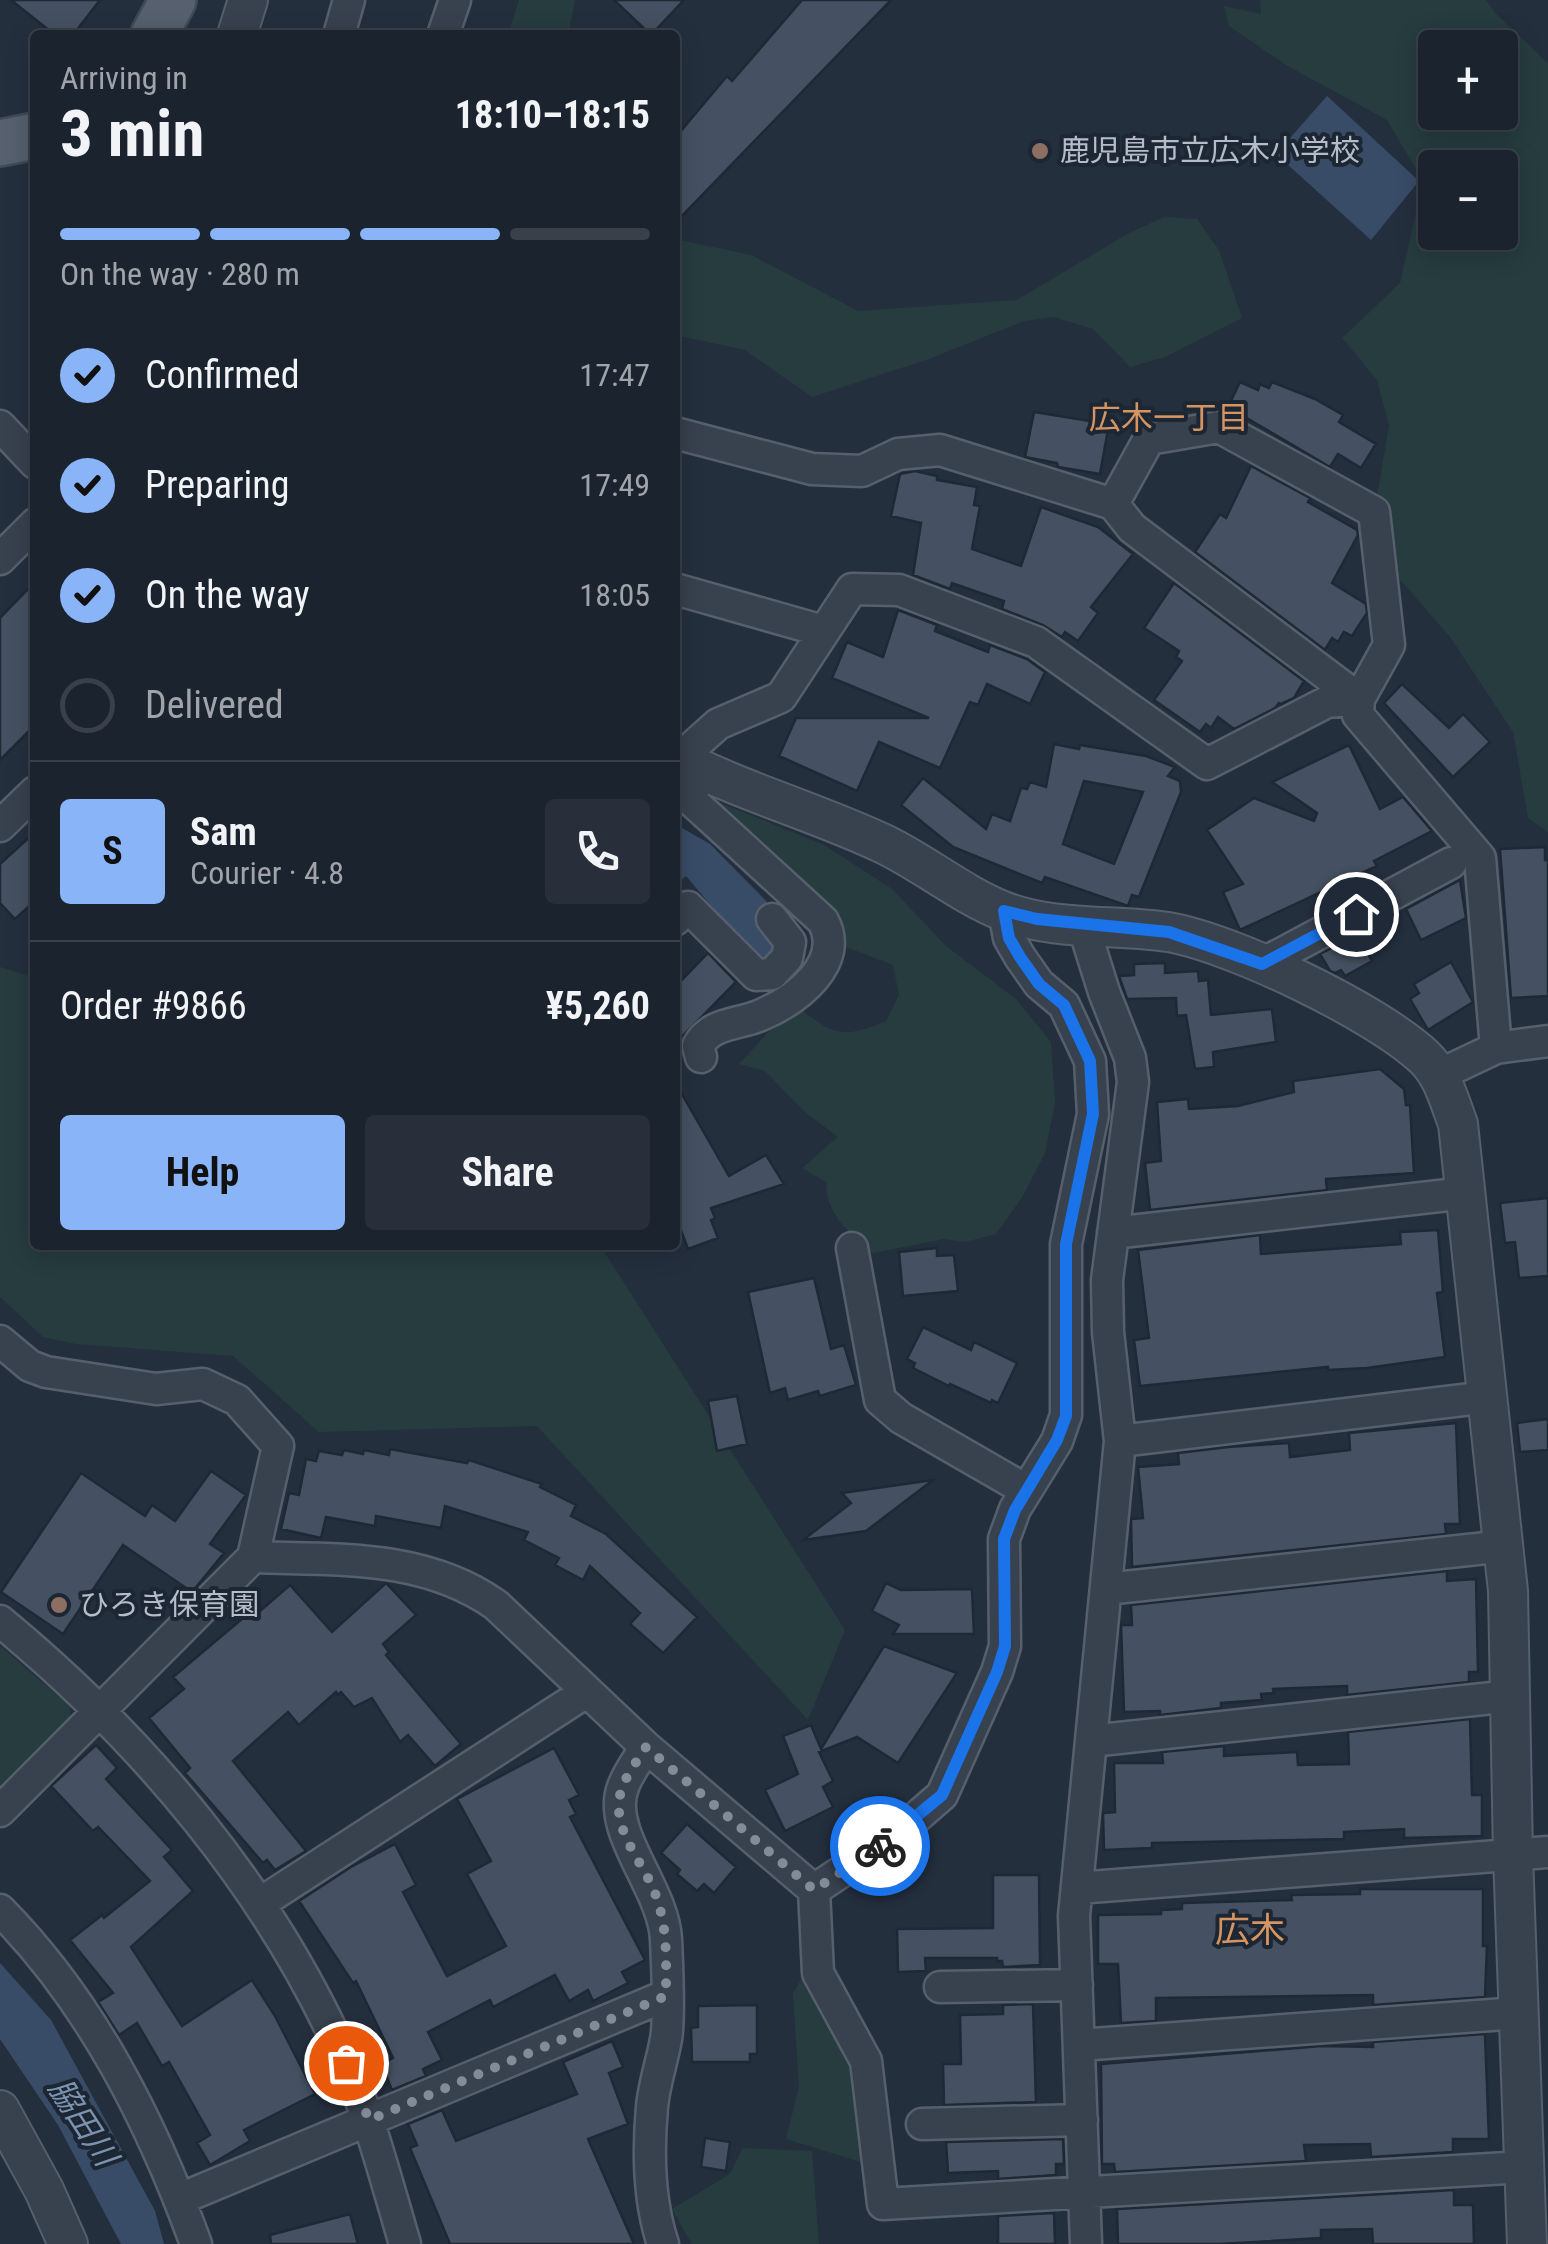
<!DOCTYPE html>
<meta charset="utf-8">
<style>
body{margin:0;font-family:"Roboto Condensed","Noto Sans JP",sans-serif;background:#282f3a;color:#f1f3f6;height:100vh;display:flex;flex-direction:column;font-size:38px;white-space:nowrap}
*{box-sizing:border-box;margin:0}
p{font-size:32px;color:#a0a4aa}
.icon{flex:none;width:55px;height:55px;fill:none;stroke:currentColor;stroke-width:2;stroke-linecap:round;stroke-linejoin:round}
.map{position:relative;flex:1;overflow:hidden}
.sheet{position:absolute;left:30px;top:30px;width:650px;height:1220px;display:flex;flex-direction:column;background:#1b232e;border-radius:10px;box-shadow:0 5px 25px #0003,0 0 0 2px #39404a}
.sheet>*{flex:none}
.fabs{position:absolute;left:1418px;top:30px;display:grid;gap:20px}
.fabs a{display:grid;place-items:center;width:100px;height:100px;border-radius:10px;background:#1b232e;box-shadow:0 5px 25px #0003,0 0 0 2px #39404a;font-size:50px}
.pin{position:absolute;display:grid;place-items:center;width:85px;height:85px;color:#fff;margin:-42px;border:5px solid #fff;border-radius:50%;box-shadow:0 2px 10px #0007}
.courier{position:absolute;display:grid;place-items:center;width:100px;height:100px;margin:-50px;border:8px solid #1a73e8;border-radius:50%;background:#fff;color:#222;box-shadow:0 2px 12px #0007}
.headline em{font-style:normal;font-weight:700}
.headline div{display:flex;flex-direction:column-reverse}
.headline{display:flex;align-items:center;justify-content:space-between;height:170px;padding:0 30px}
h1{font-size:65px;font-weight:700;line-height:75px}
.bar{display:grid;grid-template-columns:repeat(4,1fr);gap:15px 10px;align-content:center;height:120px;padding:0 30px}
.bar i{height:12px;border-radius:8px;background:#39404a}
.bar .selected{background:#8ab4f8}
.bar p{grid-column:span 4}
.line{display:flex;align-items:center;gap:25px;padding:0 30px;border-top:2px solid #39404a}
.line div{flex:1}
.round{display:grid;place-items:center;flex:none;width:105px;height:105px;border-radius:10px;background:#282f3a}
ol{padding:0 30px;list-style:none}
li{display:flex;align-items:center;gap:30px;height:110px}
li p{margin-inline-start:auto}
li .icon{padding:10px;border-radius:50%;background:#8ab4f8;color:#111;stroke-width:4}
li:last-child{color:#a0a4aa}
li i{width:55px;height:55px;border:5px solid #39404a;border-radius:50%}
.button{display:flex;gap:20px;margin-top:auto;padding:20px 30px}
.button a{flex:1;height:115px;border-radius:10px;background:#8ab4f8;color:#111;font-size:40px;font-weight:700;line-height:115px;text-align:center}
.button a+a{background:#282f3a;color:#f1f3f6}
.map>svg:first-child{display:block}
.green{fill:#263c3f;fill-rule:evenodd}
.water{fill:#394c67}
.building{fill:#455162;stroke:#1f2835;stroke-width:2.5;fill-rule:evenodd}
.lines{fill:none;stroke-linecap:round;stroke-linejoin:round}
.minor-casing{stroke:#565f6c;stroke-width:35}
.tertiary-casing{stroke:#565f6c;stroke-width:42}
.primary-casing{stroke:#414a57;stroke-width:50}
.minor{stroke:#38414e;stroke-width:30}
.tertiary{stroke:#38414e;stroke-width:38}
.primary{stroke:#56606e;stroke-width:45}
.done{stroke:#828b98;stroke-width:10;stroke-dasharray:0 18}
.route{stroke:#1a73e8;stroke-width:12}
.education-dot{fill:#8d6e63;stroke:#1d2633;stroke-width:4}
.labels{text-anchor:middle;stroke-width:8;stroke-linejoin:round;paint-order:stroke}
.poi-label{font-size:30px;fill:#b4bcc9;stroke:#1d2633;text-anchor:start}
.neighbourhood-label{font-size:32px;fill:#d59563;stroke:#1d2633}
.water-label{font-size:32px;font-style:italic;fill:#7c92b1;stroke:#1d2633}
.quarter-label{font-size:35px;fill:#d59563;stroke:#1d2633}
</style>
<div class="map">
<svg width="1548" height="2244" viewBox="0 0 1548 2244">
<rect width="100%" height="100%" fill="#242f3e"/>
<path class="green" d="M519,0H575L568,35H508Z
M1260,0H1486L1495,13L1548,63V832L1528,818L1513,732L1450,637L1369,544L1389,425L1377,380L1342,338L1400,283L1423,181L1387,120L1286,65L1229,26L1224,6L1261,14ZM1435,48H1500V112H1435ZM1435,168H1500V232H1435Z
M1164,217L1197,219L1219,250L1242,318L1165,357L1130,367L1093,329L1054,317L1024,321L929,359L812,397L745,350L675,335V239L751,255L858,311L1017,300L1129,233Z
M704,796L824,845L892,889L946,946L1016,999L1051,1042L1055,1103L1045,1153L1023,1196L996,1234L965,1242L944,1239L873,1253C849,1234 826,1214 826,1182L802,1168L838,1137L805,1112L765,1071L739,1064L794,1004C832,1033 839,1041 886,1021L899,995L893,965L846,947L836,923Z
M0,967L35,978V1245H600L845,1630L808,1720L537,1426L319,1432L233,1356L76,1344L43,1337L0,1297Z
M0,1646L70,1706V1721L0,1790Z
M801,1979L822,2017L855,2061L862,2115L861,2162L786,2139L799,2087L793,1994Z
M743,2148L812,2151L819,2244H692L672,2209L730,2174Z"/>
<path class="water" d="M1327,96L1419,181L1371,240L1276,154Z
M675,824L710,844L772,907L779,952L763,967L686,876L675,885Z
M0,1963L51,2020L155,2211L164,2244H121L58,2125L0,2039Z"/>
<path class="building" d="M11,0H100L73,35H55Z
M614,0H684L651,35Z
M802,0H891L675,223V138L727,76L732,81Z
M1240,382L1258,390L1260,384L1269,388L1272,382L1315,399L1343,415L1339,422L1376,444L1361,468L1338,454L1330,467L1228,407Z
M1034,412L1109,424L1100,474L1058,467L1057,463L1025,457Z
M1251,466L1310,498L1308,502L1357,530L1358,535L1332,583L1366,604L1367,613L1352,636L1344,632L1338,642L1332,638L1325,650L1195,552L1220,514L1226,518Z
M915,471L937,476V480L977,487L974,505L980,506L972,549L1021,566L1041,507L1098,527L1133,554L1091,607L1098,613L1078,641L1065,632L1062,637L1043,625L1002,609L1004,601L952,583L950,589L913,575L921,523L891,516L900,474Z
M35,582V725L0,760V618Z
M1174,583L1304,681L1294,698L1281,704L1279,703L1275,708L1234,729L1218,717L1211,728L1206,724L1200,732L1154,700L1182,661L1176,657L1179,651L1144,628Z
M898,610L937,625L935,631L988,652L990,645L1027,659L1045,672L1030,704L987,684L978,705L970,702L940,768L879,742L857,791L779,756L796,718H929L832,678L847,642L883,657Z
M1402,684L1449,728L1463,714L1490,742L1453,777L1384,703Z
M1054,744L1079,749L1080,745L1146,756L1175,767L1168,776L1180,781L1181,792L1139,897L1132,895L1128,906L1045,877L1042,883L953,847L901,805L923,778L986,829L992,814L1010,821L1021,788L1027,789L1030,782L1046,787ZM1084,781L1143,792L1114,864L1063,844Z
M1349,745L1380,809L1403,797L1432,831L1374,861L1377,866L1240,930L1223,892L1243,884L1207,830L1254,798L1314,821L1317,813L1272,782Z
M35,832V901L15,919L0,903V864Z
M1545,847V860H1548V996L1511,998L1500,849Z
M1460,880L1466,918L1421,940L1406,909Z
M1358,934L1372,961L1345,976L1341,970L1335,973L1330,971L1320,954Z
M708,953L736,982L675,1044V987Z
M1451,962L1473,1002L1428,1030L1410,999L1419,993L1414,984Z
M1165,963V973L1198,971L1199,981L1208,980L1211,1015L1272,1009L1276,1042L1213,1052L1214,1067L1195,1069L1186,1015L1177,1016L1176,998L1127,999L1119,976L1134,975V964Z
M1380,1069L1404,1089L1406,1105H1410L1414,1173L1326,1179L1327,1190L1150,1210L1145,1163L1161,1161L1157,1102L1188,1099L1189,1109L1238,1106L1294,1092L1293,1081Z
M675,1082L729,1176L766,1155L784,1184L711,1208L715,1218L711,1220L718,1238L688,1249L675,1215Z
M1548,1198V1276L1519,1278L1515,1242L1505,1243L1500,1203Z
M1438,1230L1443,1292L1437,1293L1445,1357L1367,1368L1328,1370V1367L1140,1386L1134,1340L1149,1338L1138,1250L1260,1235L1261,1254L1401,1244L1400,1232Z
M937,1248V1256L954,1255L958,1291L903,1296L899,1252Z
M814,1278L831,1349L844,1345L856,1385L820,1396L818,1391L788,1400L785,1388L770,1393L748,1292Z
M923,1327L971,1350L974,1342L1017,1363L998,1403L992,1400L991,1403L950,1384L949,1386L913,1368L915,1363L907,1359Z
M737,1396L747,1444L717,1451L708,1401Z
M1548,1419V1450L1520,1452L1517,1423Z
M1456,1423L1460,1524H1445L1446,1534L1132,1567L1131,1519L1143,1518L1138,1467L1179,1464L1178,1453L1228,1447L1289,1443L1290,1457L1350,1450L1349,1433Z
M390,1449L467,1463L469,1460L542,1484L540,1487L576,1505L571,1516L606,1534L697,1617L663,1653L630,1624L640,1613L590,1566L583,1580L555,1565L559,1558L524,1540L528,1532L445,1506L441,1528L376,1516L375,1526L326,1517L321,1538L281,1529L289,1493L299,1495L306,1459L316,1461L319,1451L342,1455L344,1450L363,1454L364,1450L389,1455Z
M211,1471L246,1495L210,1544L224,1553L192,1592L123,1545L63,1634L1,1592L81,1473L145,1516L152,1505L175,1521Z
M933,1480L866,1531L803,1540L851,1503L842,1493Z
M1447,1571V1581L1476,1579L1478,1672H1469V1682L1347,1695V1686L1273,1689L1274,1693L1261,1694L1262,1700L1221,1703V1708L1160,1715V1711L1124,1712L1121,1625H1132L1131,1605Z
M386,1583L416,1615L383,1644L389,1652L386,1655L461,1744L435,1766L408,1735L400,1742L372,1698L354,1707L341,1692L338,1695L336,1692L299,1725L288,1712L233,1761L306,1851L275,1870L267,1860L263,1863L185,1773L190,1768L149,1718L184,1689L173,1677L256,1607L260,1611L290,1585L332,1632Z
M886,1583L901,1590L972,1589L974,1634H893L899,1625L872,1611Z
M884,1646L957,1673L898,1763L857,1737L819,1752L833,1781L823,1787L833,1807L785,1831L765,1790L798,1774L783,1736L811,1725L821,1749Z
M1470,1719L1472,1795H1482V1836L1404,1838V1829L1344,1832V1839L1152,1843V1848L1104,1850L1103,1813L1115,1812L1114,1763H1163L1162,1752L1224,1746V1756L1297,1752L1298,1765L1349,1764L1348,1732Z
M96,1745L117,1768L106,1779L172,1850L164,1857L193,1891L131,1947L182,2026L252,1980L275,2016L315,2094L244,2130L250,2141L210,2165L197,2143L210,2135L169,2062L162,2066L137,2023L119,2035L98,2002L113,1993L70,1940L102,1915L104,1918L150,1881L98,1827L93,1831L51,1786Z
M554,1748L579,1795L569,1800L576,1814L570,1817L645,1960L622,1972L628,1983L593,2001L588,1990L569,2001L555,1975L493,2007L490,2000L428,2032L442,2060L423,2069L426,2076L392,2090L381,2064L393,2058L356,1981L353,1983L299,1901L351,1867L395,1844L416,1885L403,1892L447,1976L506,1946L467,1874L491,1861L457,1799Z
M687,1824L736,1867L714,1893L704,1884L697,1891L677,1874L680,1870L661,1853Z
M993,1875H1039L1040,1965L1003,1967L1002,1961H997V1958H925L926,1971L898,1972L897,1929L993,1928Z
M1360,1889H1483V1946H1487L1485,1997L1373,2005V1995L1156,1998V2021L1121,2023L1118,1964H1098V1915L1161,1914V1910L1182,1909V1903L1292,1900L1291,1895L1360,1894Z
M1033,2004L1036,2102L944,2105L943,2064H961L960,2015L1003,2014V2005Z
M757,2005V2054H750V2062H692L691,2028L698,2027V2006Z
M1485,2034L1489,2139H1453V2152L1371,2157L1370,2144L1304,2145L1306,2161L1115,2172L1114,2164H1102L1101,2064L1322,2046L1373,2047V2042Z
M612,2041L623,2067L609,2073L628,2124L588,2139L634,2244H450L410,2148L417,2145L408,2124L442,2110L456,2141L577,2094L563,2062Z
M705,2138L730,2142L726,2171L701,2167Z
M1063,2139L1064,2164H1056V2175L998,2179V2171L948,2173L946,2142Z
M1454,2190V2205H1473L1474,2244H1373L1372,2229L1321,2230V2238L1220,2244H1118L1117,2209Z
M1054,2213L1055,2244H998V2216Z
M350,2214L358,2244H271L270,2235Z"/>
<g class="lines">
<defs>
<path id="minor" d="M339,35L349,0
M443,35L455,0
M0,426L35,463
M675,433L812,469L862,471L898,454L940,450L1113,504L1132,528L1359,699L1358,715L1480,858L1496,1048
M0,559L35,524
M675,589L823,631
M679,759L718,724L781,697L852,589L899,590L1036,642L1207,764L1327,702L1359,699L1389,645L1374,512L1219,427L1149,439L1113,504
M696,768L692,801L823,921C846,963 796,1000 761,1015C738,1025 711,1022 698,1046L701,1057
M0,826L35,792
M675,920L688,907L756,975L772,974L787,958L790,942L772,919
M1083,925L1104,992L1130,1058L1133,1082L1107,1280L1108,1332L1120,1441L1074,1916L1086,2244
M1262,964L1451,863
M1439,1075L1496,1048L1548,1041
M1113,1233L1466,1193
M852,1248L880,1400L901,1418L1026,1490
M0,1341L30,1366L46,1372L156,1389L203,1384L237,1400L278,1446L253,1557L0,1811
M1120,1441L1488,1397
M253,1557C337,1560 424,1554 496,1605L646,1747L814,1890L896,1835L942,1795L997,1672L1005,1646L1004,1539L1015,1509L1057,1441L1066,1415V1244L1093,1114L1090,1061L1064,1005L1039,984L1020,957L1009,938L1004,911
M1106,1589L1505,1546
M0,1621C144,1740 271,1890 346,2062C371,2121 387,2183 405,2244
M1091,1741L1511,1696
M646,1747C638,1760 628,1773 623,1787C606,1832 663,1887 666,1939C667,1964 670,2016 666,2039C662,2062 654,2084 652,2107C648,2151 649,2202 663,2244
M1077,1888L1548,1852
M814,1890L818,1973L866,2061L883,2204L1525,2167
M259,1904L586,1692
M0,1910C92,2003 152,2123 196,2244
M940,1987L1077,1985
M1079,2045L1519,2013
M922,2124L1082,2120
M180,2199L665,1996"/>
<path id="tertiary" d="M237,35L248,0
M675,757C743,792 816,812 884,844C925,864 961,894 1003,911C1054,931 1114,924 1168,932C1233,943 1376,1012 1424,1057C1443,1075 1449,1100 1458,1124L1508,1591L1513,1855L1527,2244
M0,2110L44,2190L68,2244"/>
<path id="primary" d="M154,35L173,0
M0,143L35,136"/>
</defs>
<use href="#minor" class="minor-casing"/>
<use href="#tertiary" class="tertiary-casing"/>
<use href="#primary" class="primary-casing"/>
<use href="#minor" class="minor"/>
<use href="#tertiary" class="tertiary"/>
<use href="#primary" class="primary"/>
</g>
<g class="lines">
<path class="done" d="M346,2063L369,2120L666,1996C666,1961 668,1929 656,1896C644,1861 608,1829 622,1788C627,1774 638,1760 646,1747L814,1890L880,1846"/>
<path class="route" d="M880,1846L942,1795L997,1672L1005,1646L1004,1539L1015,1510L1057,1440L1066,1416V1244L1093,1114L1090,1061L1064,1005L1039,984L1020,957L1009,938L1004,911L1037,919L1169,932L1262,964L1356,914"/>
</g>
<g class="education-dot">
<circle cx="1040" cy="151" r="10"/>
<circle cx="59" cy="1605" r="10"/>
</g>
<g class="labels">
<g class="poi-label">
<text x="1060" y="161">鹿児島市立広木小学校</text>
<text x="79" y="1615">ひろき保育園</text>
</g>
<g class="neighbourhood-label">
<text x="1169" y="429">広木一丁目</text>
</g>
<g class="water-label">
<text transform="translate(83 2122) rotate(57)" y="11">脇田川</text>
</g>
<g class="quarter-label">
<text x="1250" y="1942">広木</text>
</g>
</g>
</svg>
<div class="fabs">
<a>+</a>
<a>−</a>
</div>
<div class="pin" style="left:346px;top:2063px;background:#ea580c"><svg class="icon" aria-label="bag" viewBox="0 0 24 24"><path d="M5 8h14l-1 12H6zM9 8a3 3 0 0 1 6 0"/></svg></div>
<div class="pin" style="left:1356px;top:914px;background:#1f2937"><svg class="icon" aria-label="home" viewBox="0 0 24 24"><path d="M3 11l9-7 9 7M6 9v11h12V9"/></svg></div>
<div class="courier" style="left:880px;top:1846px"><svg class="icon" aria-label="bike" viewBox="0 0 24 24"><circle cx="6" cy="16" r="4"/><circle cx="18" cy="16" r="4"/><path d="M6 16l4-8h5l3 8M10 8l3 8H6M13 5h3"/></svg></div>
<section class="sheet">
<div class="headline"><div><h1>3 min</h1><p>Arriving in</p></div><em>18:10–18:15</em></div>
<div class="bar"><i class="selected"></i><i class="selected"></i><i class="selected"></i><i></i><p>On the way · 280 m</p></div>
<ol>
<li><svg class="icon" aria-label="check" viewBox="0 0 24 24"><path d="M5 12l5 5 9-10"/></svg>Confirmed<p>17:47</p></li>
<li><svg class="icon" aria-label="check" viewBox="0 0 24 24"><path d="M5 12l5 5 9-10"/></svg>Preparing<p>17:49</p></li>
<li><svg class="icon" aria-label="check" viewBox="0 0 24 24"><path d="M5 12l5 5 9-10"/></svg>On the way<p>18:05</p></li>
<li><i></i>Delivered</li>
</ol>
<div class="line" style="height:180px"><b class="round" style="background:#8ab4f8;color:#111">S</b><div><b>Sam</b><p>Courier · 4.8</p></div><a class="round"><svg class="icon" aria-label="phone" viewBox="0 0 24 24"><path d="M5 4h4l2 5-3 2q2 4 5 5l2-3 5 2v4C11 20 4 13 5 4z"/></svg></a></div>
<div class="line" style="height:130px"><div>Order #9866</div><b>¥5,260</b></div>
<div class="button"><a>Help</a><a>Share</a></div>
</section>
</div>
